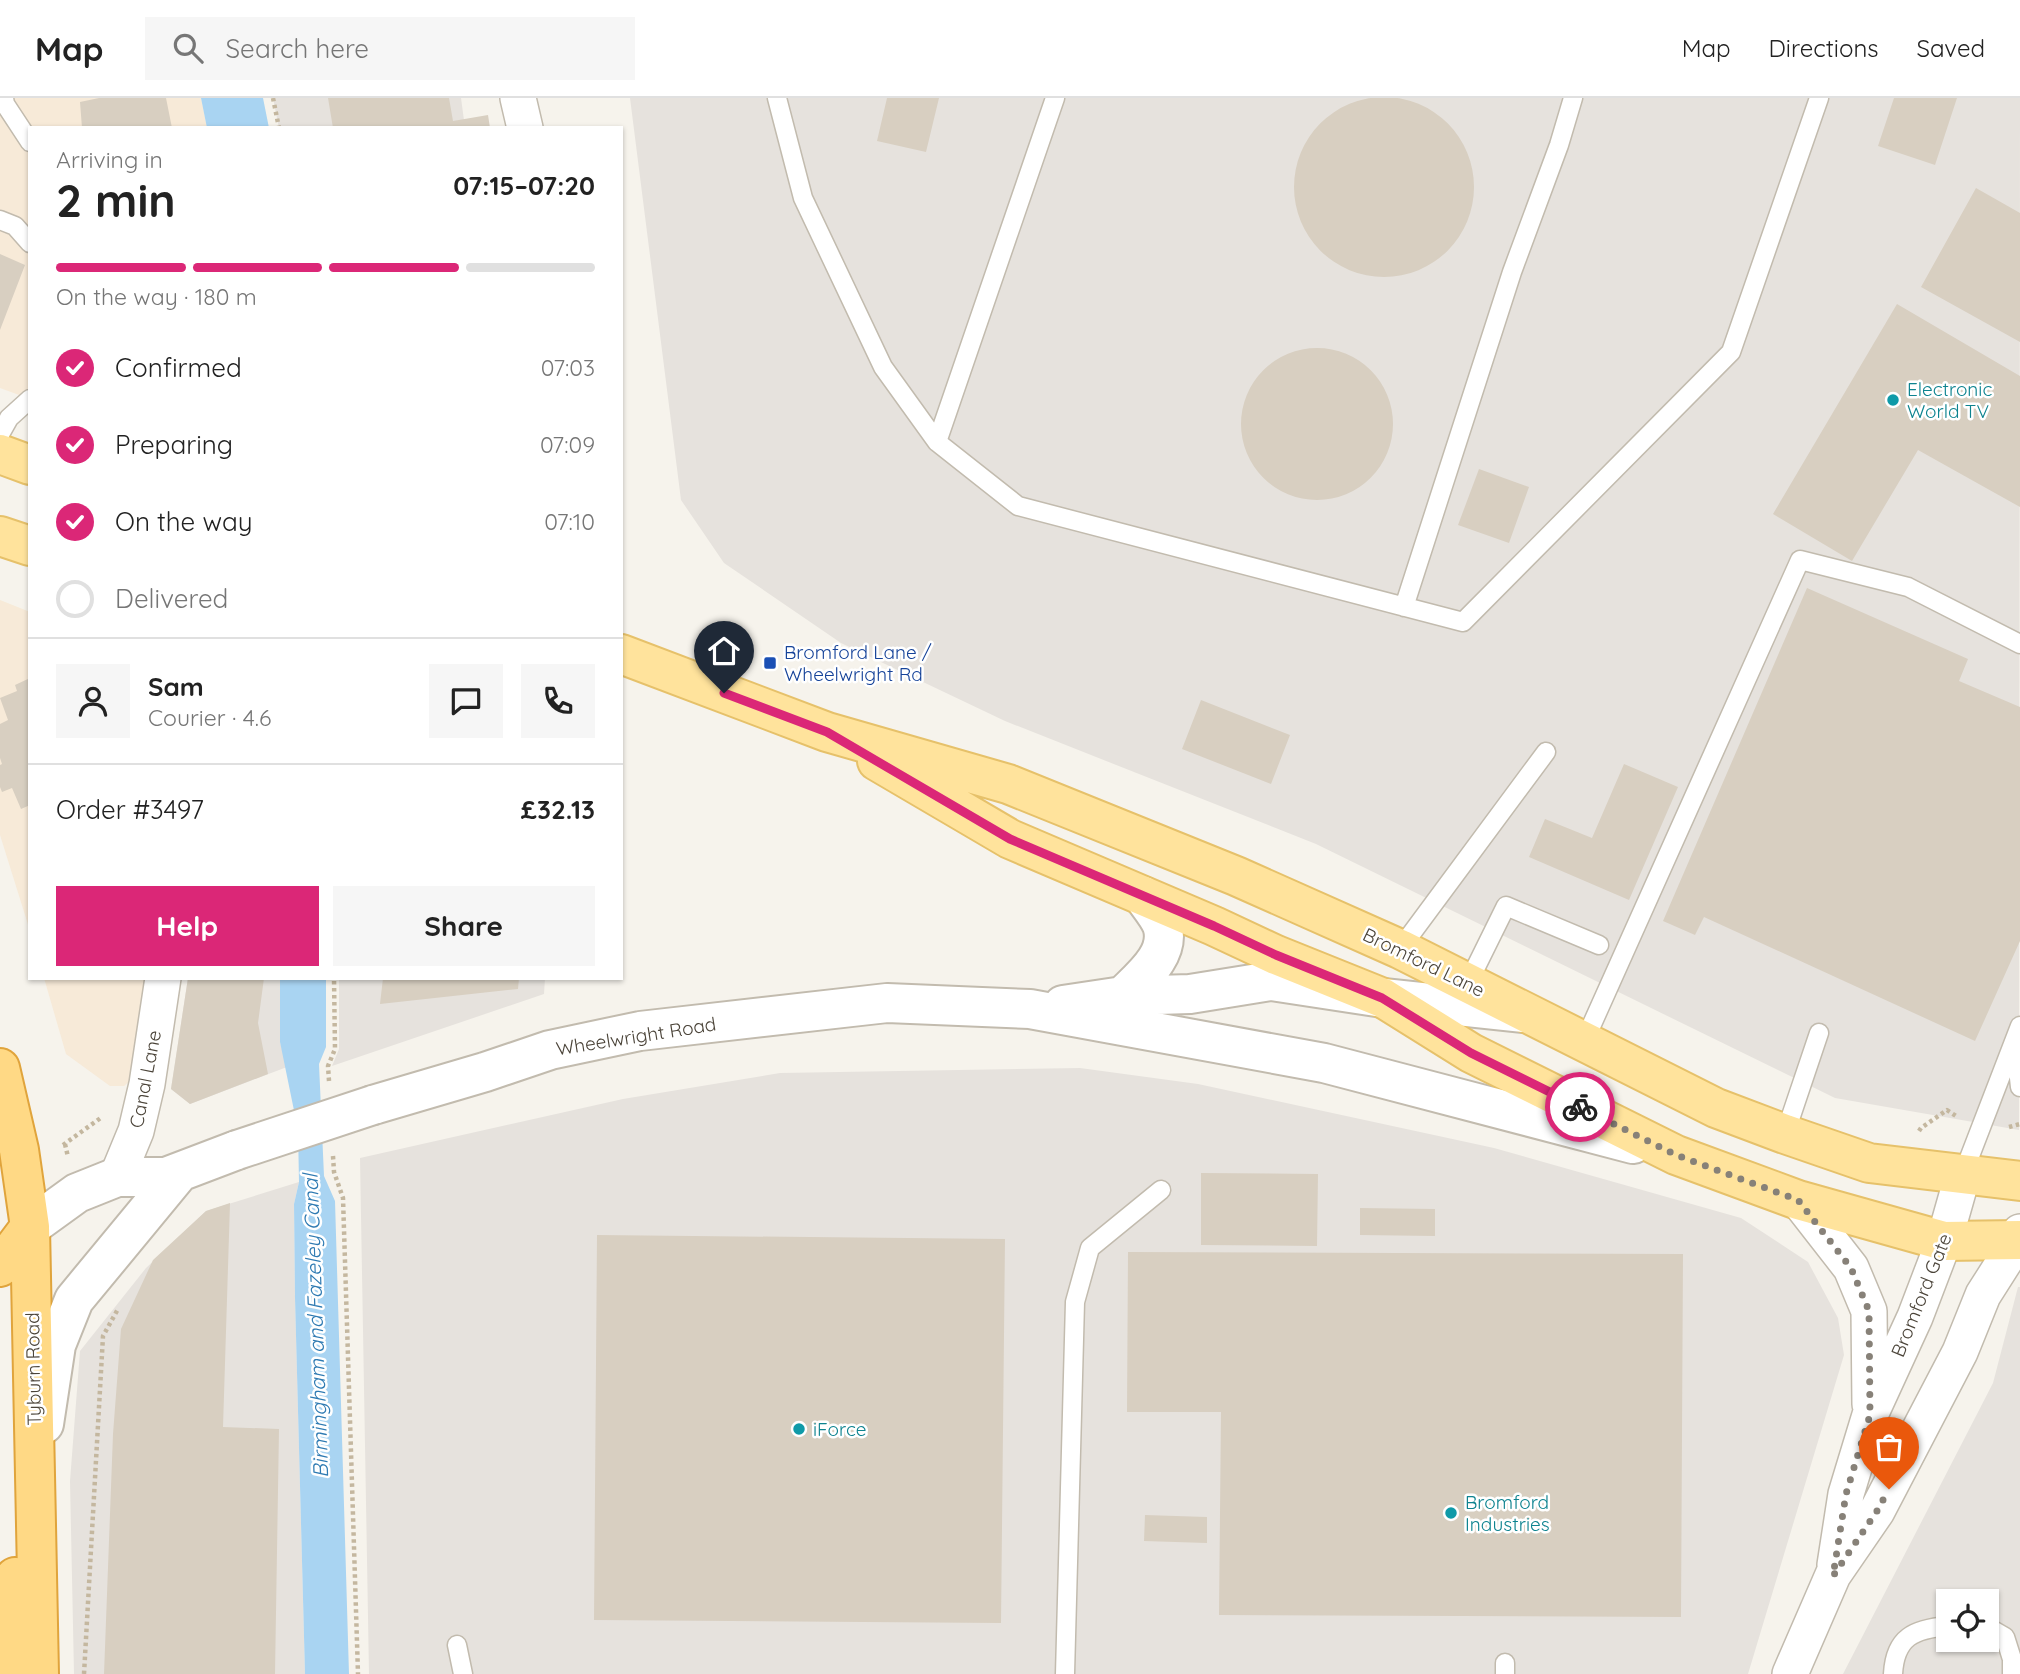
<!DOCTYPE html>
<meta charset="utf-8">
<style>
body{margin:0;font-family:Quicksand,sans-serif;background:#f6f6f6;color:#222;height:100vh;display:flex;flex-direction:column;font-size:26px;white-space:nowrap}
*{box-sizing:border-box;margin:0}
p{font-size:23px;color:#767676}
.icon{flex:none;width:38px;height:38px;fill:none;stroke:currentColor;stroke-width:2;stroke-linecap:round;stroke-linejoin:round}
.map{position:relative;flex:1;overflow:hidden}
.details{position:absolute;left:28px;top:28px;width:595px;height:854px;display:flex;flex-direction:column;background:#fff;border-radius:0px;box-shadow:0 2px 5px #0004}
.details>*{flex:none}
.tools{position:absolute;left:1936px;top:1491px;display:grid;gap:14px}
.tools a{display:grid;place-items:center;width:63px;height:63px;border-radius:0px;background:#fff;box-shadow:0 2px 5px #0004;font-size:35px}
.pin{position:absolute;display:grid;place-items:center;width:60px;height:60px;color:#fff;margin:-72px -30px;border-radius:50% 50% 50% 0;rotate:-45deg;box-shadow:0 0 7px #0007}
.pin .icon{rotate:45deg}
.courier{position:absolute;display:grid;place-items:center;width:70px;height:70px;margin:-35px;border:5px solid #db2777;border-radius:50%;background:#fff;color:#222;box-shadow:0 2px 9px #0007}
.head em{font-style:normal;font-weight:800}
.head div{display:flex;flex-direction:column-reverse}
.head{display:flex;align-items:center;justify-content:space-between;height:119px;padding:0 28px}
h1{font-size:46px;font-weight:800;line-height:52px}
.bar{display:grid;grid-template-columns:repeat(4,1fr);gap:10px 7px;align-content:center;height:84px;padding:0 28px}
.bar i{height:9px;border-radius:5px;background:#e0e0e0}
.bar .current{background:#db2777}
.bar p{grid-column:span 4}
.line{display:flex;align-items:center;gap:18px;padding:0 28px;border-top:2px solid #e0e0e0}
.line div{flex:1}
.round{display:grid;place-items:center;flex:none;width:74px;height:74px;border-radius:0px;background:#f6f6f6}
ol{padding:0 28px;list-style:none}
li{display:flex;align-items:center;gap:21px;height:77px}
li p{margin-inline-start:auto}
li .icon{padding:7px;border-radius:50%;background:#db2777;color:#fff;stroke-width:4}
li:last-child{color:#767676}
li i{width:38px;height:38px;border:4px solid #e0e0e0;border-radius:50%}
.primary-button{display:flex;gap:14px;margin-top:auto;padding:14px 28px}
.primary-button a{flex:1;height:80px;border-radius:0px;background:#db2777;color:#fff;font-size:28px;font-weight:800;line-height:80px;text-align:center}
.primary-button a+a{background:#f6f6f6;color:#222}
header{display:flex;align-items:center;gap:42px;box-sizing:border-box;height:98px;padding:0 35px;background:#fff;border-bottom:2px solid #e0e0e0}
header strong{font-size:33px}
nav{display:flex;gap:38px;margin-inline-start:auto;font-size:24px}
.search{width:490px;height:63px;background:#f6f6f6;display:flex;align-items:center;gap:18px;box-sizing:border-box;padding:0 24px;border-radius:0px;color:#767676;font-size:26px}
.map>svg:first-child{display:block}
.commercial{fill:#f7ead8}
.industrial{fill:#e6e2dd;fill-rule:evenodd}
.water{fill:#a9d4f2}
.building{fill:#d8cfc1}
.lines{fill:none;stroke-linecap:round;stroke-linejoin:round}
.service-casing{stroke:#c2bbae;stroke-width:21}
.minor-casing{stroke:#c2bbae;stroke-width:38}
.tertiary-casing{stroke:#c2bbae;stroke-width:42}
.primary-casing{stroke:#e6c16a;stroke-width:42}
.trunk-casing{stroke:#e0a43c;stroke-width:42}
.path{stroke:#c4b79f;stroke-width:4.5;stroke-dasharray:3.5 3.5;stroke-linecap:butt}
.service{stroke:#fff;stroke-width:18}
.minor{stroke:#fff;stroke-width:35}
.tertiary{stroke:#fff;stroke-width:38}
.primary{stroke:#ffe39c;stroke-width:38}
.trunk{stroke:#ffd985;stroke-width:38}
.tertiary-bridge-casing{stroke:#c2bbae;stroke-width:42;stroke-linecap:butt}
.tertiary-bridge{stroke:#fff;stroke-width:38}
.done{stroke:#878178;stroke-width:7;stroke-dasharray:0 12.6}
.route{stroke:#db2777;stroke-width:9}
.culture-dot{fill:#0f9aa8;stroke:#fff;stroke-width:2.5}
.transit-dot{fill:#1a4fb4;stroke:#fff;stroke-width:2.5}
.labels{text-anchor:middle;stroke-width:5;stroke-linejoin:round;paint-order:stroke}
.culture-label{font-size:19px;fill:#0d838f;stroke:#fff;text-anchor:start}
.transit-label{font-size:19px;fill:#164399;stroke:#fff;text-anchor:start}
.street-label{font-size:19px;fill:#4b4439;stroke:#fff}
.water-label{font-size:21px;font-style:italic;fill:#2e7ab2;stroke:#fff}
</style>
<header>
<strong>Map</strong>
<div class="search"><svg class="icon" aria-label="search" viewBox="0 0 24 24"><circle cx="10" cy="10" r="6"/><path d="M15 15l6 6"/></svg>Search here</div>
<nav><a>Map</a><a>Directions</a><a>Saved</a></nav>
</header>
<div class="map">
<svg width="2020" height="1576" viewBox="0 0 2020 1576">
<rect width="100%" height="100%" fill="#f6f3ec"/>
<path class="commercial" d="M0,0H201L207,30H30V301L0,290Z
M0,502L30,514V833L0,737Z
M44,880H151L138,976L124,988H110L66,956Z"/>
<path class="industrial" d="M273,0H461L465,30H279Z
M630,0H2020L2019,1032L1835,1000L1316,746L1005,623L841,545L724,465L681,402Z
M188,880H280V944L287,969L190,1006L171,991Z
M339,880H545L544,896L332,968L339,951Z
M1080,970L1198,986L1494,1050L1741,1120L1808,1164L1838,1220L1844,1257L1748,1576H369L360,1060L623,1001L780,975Z
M299,1084L294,1106L295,1200L305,1576H74L70,1383L80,1253L146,1170L206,1113Z
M2018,1189H2020V1576H1843L1993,1285ZM1948,1503H1986V1542H1948Z"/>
<path class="water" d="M201,0H263L269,30H207Z
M280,880H326V949L319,966L324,1078L335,1103L349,1576H305L295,1200L294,1106L299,1084L298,1032L280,944Z"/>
<path class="building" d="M1294 89a90 90 0 1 1 180 0a90 90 0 1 1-180 0Z
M99,0H166L172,30H82L80,4Z
M328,0H449L453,23L488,17L490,30H333Z
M887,0H939L926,54L877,43Z
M1894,0H1957L1935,67L1878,48Z
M1976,90L2020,115V244L1921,189Z
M0,156L25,167L0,232Z
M1897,206L2020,278V409L1918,352L1852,463L1773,416Z
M1241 326a76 76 0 1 1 152 0a76 76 0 1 1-152 0Z
M1479,371L1529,389L1509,445L1458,427Z
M1807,490L1968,561L1959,583L2020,609V843L1975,943L1704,819L1695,837L1663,823Z
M30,580V707L21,711L12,690L2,694L0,689V667L2,666L0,660V626L8,622L0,600L17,593L15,587Z
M1201,602L1290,637L1271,686L1182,651Z
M1624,666L1678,689L1629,802L1529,759L1545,721L1592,740Z
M188,880H264L258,925L268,976L190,1006L171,991Z
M383,880H519L518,891L380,906Z
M1201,1075L1318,1076L1317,1148L1201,1147Z
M230,1105L223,1329L279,1331L275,1576H104L113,1336L121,1231L153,1162L206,1113Z
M1360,1110L1435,1111V1138L1360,1137Z
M597,1137L1005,1141L1001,1525L594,1522Z
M1128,1154L1683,1156L1681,1519L1219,1517L1221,1314H1127Z
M1145,1417L1207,1419V1445L1144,1443Z"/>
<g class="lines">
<defs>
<path id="service" d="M4,0L5,6L30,44
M777,0L803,100L883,269L937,344L1018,408L1463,524L1731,254L1819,0
M0,122L15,128L30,145
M0,336L9,320L30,301
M937,344L1055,0
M1404,509L1512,174L1559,47L1573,0
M1400,851L1546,654
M1468,885L1506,808L1599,847
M2015,943L2020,989
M1584,944L1800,462L1908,489L2020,546
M1785,1036L1819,935
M1963,1076L2020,928
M1986,1528L2005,1539L2012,1561V1576
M457,1547L463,1576
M1505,1565V1576
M1065,1576L1075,1204L1090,1150L1161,1092
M1893,1576C1895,1539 1914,1531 1948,1528"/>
<path id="minor" d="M518,0L525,30
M117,1079L136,1033L147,986L163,880
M1798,1102L1851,1170L1869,1213L1870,1306
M1835,1467L1846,1396L1870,1317L1915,1219L1944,1143L1963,1076
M1790,1576L1833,1477L1877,1413L1960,1254L1983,1197L2018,1142L2020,1134"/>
<path id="tertiary" d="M1123,898C1141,880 1172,856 1162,827C1158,817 1149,807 1143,798
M1063,907L1123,898L1190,896L1271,883L1383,900L1524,915
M373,1007L485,974L550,952L640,933L887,905L1030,911L1324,965L1633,1046
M30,1129L77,1095L117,1079H166L237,1052
M44,1326L56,1247L74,1202L178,1076"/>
<path id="primary" d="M0,356L30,367
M0,438L30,448
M621,556L827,634L1008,686L1236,778L1400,851L1716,1010L1785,1036L1869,1065L2020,1083
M877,663L1010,741L1214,828L1276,857L1383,900L1471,955L1676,1057L1798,1102L1944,1143L2020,1142"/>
<path id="trunk" d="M0,970L19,1052L30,1129L39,1576
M0,1169L30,1129
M9,1576L15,1479"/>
</defs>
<use href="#service" class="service-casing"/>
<use href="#minor" class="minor-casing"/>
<use href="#tertiary" class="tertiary-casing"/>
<use href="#primary" class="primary-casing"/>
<use href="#trunk" class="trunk-casing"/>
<path class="path" d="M273,0L279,30
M329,983L328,968L335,951L334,880
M2009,1029L2020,1026
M1919,1033L1921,1030L1947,1012L1956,1018
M65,1046L68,1059
M63,1047L102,1019
M333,1058L334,1074L343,1100L358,1576
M84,1576L103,1238L118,1211"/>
<use href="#service" class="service"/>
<use href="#minor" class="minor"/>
<use href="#tertiary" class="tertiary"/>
<use href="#primary" class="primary"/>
<use href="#trunk" class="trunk"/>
<defs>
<path id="tertiary-bridge" d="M237,1052L373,1007"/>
</defs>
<use href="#tertiary-bridge" class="tertiary-bridge-casing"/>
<use href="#tertiary-bridge" class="tertiary-bridge"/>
</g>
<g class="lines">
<path class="done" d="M1580,1009L1676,1057L1798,1102L1851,1170L1869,1213L1870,1317L1846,1396L1833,1478L1877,1413L1889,1391"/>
<path class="route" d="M724,595L827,634L1010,741L1214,828L1276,857L1382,900L1471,955L1580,1009"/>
</g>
<g class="culture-dot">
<circle cx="1893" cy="302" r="7"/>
<circle cx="799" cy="1331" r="7"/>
<circle cx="1451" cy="1415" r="7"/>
</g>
<rect class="transit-dot" x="763" y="558" width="14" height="14" rx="3.5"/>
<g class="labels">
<g class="culture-label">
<text x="1907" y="298">Electronic<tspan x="1907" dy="22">World TV</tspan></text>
<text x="813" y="1338">iForce</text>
<text x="1465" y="1411">Bromford<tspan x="1465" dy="22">Industries</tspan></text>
</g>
<g class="transit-label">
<text x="784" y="561">Bromford Lane /<tspan x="784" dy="22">Wheelwright Rd</tspan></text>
</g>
<g class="street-label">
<text transform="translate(1424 864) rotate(26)" y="7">Bromford Lane</text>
<text transform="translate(636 938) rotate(-9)" y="7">Wheelwright Road</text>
<text transform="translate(145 981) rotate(-79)" y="7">Canal Lane</text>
<text transform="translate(1921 1197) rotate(-68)" y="7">Bromford Gate</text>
<text transform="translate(33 1271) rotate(-91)" y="7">Tyburn Road</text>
</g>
<g class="water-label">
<text transform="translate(316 1228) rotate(-92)" y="7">Birmingham and Fazeley Canal</text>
</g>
</g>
</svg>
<div class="tools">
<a><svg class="icon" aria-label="locate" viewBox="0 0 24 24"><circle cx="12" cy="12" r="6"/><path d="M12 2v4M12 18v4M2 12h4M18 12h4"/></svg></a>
</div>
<div class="pin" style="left:1889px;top:1391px;background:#ea580c"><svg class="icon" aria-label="bag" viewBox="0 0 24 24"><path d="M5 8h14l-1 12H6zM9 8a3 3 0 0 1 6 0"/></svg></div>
<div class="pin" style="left:724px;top:595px;background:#1f2937"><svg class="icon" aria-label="home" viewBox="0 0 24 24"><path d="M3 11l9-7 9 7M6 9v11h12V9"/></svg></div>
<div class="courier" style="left:1580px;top:1009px"><svg class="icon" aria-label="bike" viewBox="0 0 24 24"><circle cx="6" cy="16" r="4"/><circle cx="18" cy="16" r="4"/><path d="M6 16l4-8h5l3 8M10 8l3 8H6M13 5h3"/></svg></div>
<section class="details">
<div class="head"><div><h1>2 min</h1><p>Arriving in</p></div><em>07:15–07:20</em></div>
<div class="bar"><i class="current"></i><i class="current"></i><i class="current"></i><i></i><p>On the way · 180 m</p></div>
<ol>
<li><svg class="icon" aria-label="check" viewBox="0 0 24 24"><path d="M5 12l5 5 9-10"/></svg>Confirmed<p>07:03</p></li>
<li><svg class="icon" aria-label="check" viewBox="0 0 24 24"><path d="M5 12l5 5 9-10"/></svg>Preparing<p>07:09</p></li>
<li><svg class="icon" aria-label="check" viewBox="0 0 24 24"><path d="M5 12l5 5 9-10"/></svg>On the way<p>07:10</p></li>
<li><i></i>Delivered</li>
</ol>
<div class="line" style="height:126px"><a class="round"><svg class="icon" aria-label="person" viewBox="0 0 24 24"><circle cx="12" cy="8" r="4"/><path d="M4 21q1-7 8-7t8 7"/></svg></a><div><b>Sam</b><p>Courier · 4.6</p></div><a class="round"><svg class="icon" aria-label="chat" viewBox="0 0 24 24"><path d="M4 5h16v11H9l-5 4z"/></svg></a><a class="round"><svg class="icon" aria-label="phone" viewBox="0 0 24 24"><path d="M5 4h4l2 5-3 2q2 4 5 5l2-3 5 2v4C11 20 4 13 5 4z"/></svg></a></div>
<div class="line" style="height:91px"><div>Order #3497</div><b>£32.13</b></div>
<div class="primary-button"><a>Help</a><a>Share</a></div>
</section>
</div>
